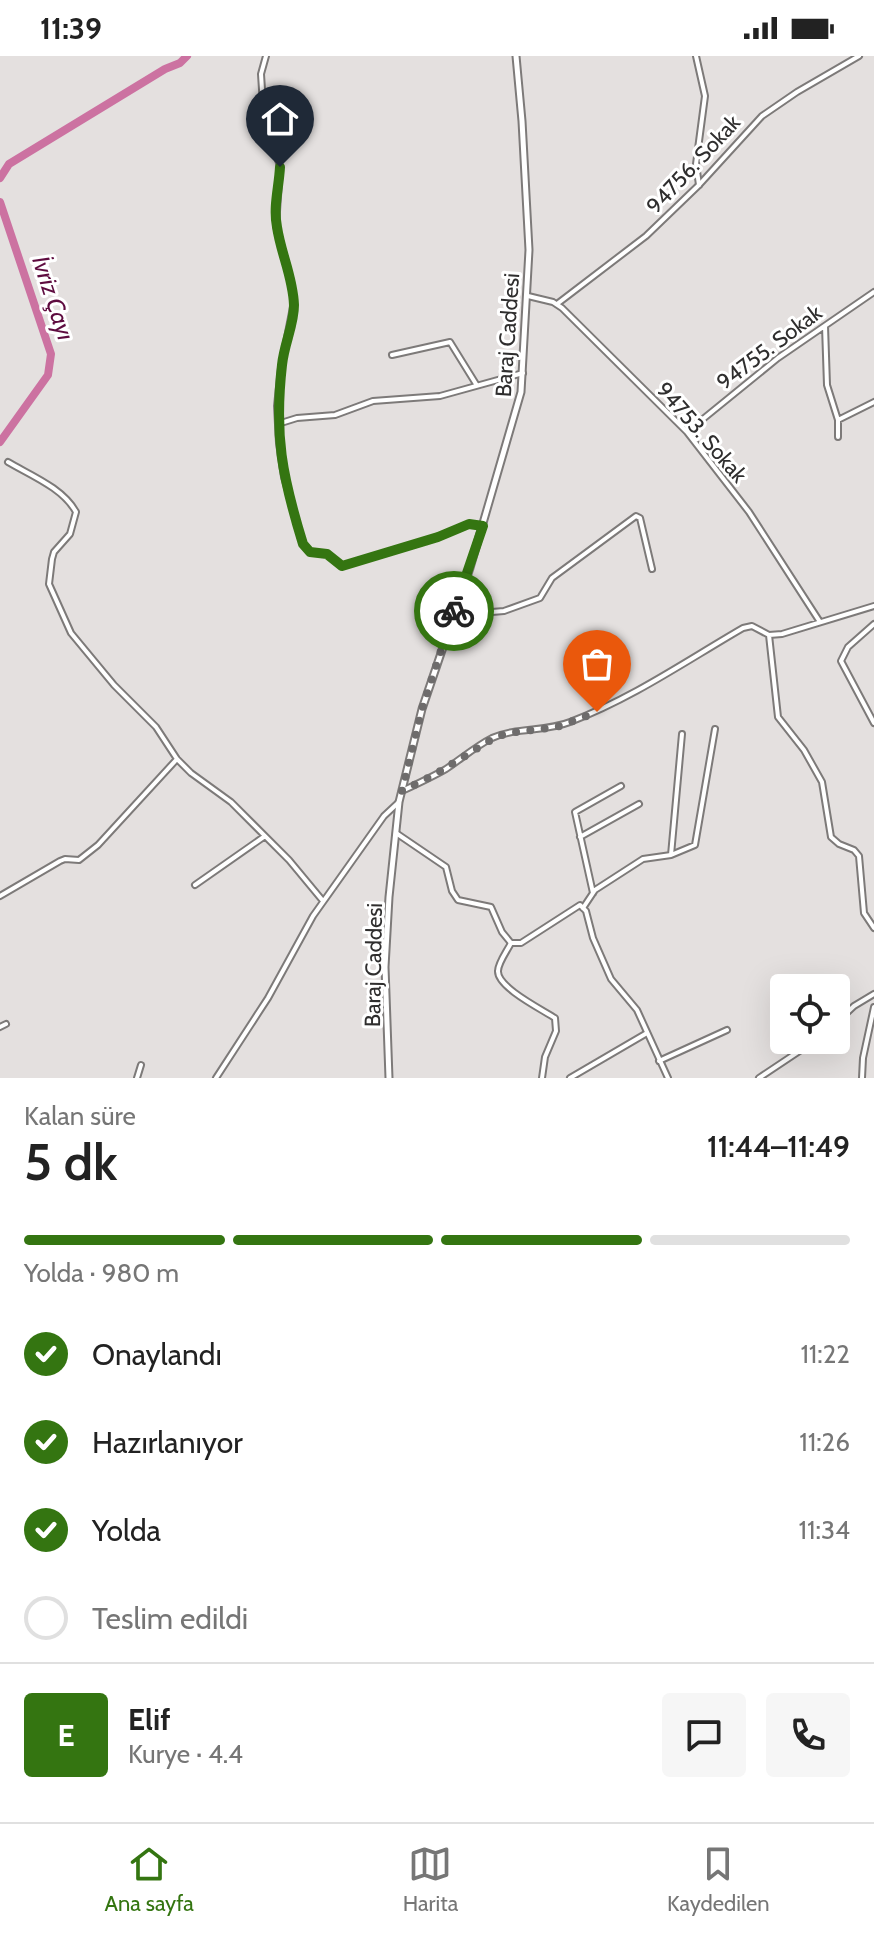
<!DOCTYPE html>
<html lang="tr">
<meta charset="utf-8">
<style>
body{margin:0;font-family:Cabin,sans-serif;background:#f6f6f6;color:#222;height:100vh;display:flex;flex-direction:column;font-size:30px;white-space:nowrap}
*{box-sizing:border-box;margin:0}
p{font-size:26px;color:#767676}
.icon{flex:none;width:44px;height:44px;fill:none;stroke:currentColor;stroke-width:2;stroke-linecap:round;stroke-linejoin:round}
.map{position:relative;height:1022px;overflow:hidden}
.panel{display:flex;flex-direction:column;background:#fff;flex:1}
.panel>*{flex:none}
.buttons{position:absolute;left:770px;top:918px;display:grid;gap:16px}
.buttons a{display:grid;place-items:center;width:80px;height:80px;border-radius:8px;background:#fff;box-shadow:0 8px 32px #0002;font-size:40px}
.pin{position:absolute;display:grid;place-items:center;width:68px;height:68px;color:#fff;margin:-82px -34px;border-radius:50% 50% 50% 0;rotate:-45deg;box-shadow:0 0 8px #0007}
.pin .icon{rotate:45deg}
.courier{position:absolute;display:grid;place-items:center;width:80px;height:80px;margin:-40px;border:6px solid #347511;border-radius:50%;background:#fff;color:#222;box-shadow:0 2px 10px #0007}
.overview em{font-style:normal;font-weight:600}
.overview div{display:flex;flex-direction:column-reverse}
.overview{display:flex;align-items:center;justify-content:space-between;height:136px;padding:0 24px}
h1{font-size:52px;font-weight:600;line-height:60px}
.bar{display:grid;grid-template-columns:repeat(4,1fr);gap:12px 8px;align-content:center;height:96px;padding:0 24px}
.bar i{height:10px;border-radius:6px;background:#e0e0e0}
.bar .on{background:#347511}
.bar p{grid-column:span 4}
.line{display:flex;align-items:center;gap:20px;padding:0 24px;border-top:2px solid #e0e0e0}
.line div{flex:1}
.round{display:grid;place-items:center;flex:none;width:84px;height:84px;border-radius:8px;background:#f6f6f6}
ol{padding:0 24px;list-style:none}
li{display:flex;align-items:center;gap:24px;height:88px}
li p{margin-inline-start:auto}
li .icon{padding:8px;border-radius:50%;background:#347511;color:#fff;stroke-width:4}
li:last-child{color:#767676}
li i{width:44px;height:44px;border:4px solid #e0e0e0;border-radius:50%}
.status{display:flex;justify-content:space-between;align-items:center;height:56px;padding:0 40px;background:#fff;direction:ltr}
.status svg{height:22px;fill:currentColor}
.tabs{display:flex;justify-content:space-around;align-items:center;height:112px;border-top:2px solid #e0e0e0;background:#fff;font-size:22px;color:#767676}
.tabs a{display:grid;justify-items:center;gap:4px}
.tabs .on{color:#347511}
.map>svg:first-child{display:block}
.lines{fill:none;stroke-linecap:round;stroke-linejoin:round}
.river{stroke:#cc72a1;stroke-width:8}
.minor-casing{stroke:#7d7a79;stroke-width:8}
.tertiary-casing{stroke:#7d7a79;stroke-width:8}
.secondary-casing{stroke:#7d7a79;stroke-width:9}
.minor{stroke:#fff;stroke-width:4}
.tertiary{stroke:#fff;stroke-width:4}
.secondary{stroke:#fff;stroke-width:5}
.done{stroke:#6e6c6c;stroke-width:8;stroke-dasharray:0 14.4}
.route{stroke:#347511;stroke-width:10}
.labels{text-anchor:middle;stroke-width:6;stroke-linejoin:round;paint-order:stroke}
.street-label{font-size:22px;fill:#2f2e2e;stroke:#fff}
.water-label{font-size:24px;font-style:italic;fill:#5e0b3f;stroke:#fff}
</style>
<div class="status"><b>11:39</b><svg viewBox="0 0 49 12"><path d="M0 12V9h3v3zM5 12V6h3v6zM10 12V3h3v9zM15 12V0h3v12zM26 1h20v11H26zM47 4h2v5h-2z"/></svg></div>
<div class="map">
<svg width="874" height="1022" viewBox="0 0 874 1022">
<rect width="100%" height="100%" fill="#e4e0df"/>
<g class="lines">
<path class="river" d="M0,122L9,108L165,13L180,7L187,0
M0,146L51,298L48,319L0,386"/>
<defs>
<path id="minor" d="M266,0L261,18L263,49L280,111L276,170L291,225L294,246L281,312L277,350L279,387L284,421L303,488L310,496L327,498L342,510L438,481L469,468L483,470
M696,0L705,40L696,108L699,129
M528,240L553,246L562,252L687,376L749,456L820,566
M825,270L827,329L838,364V381
M392,299L450,286L476,328
M838,364L874,346
M281,367L297,362L335,359L373,345L440,340L523,317
M687,376L778,302L874,236
M8,406C30,419 63,432 76,456L70,478L54,496L52,503L49,528L71,577L114,629L156,671L177,703L191,717L231,746L289,804L323,845
M455,559L504,555L540,542L552,522L636,460L640,462L652,513
M874,568L848,591L841,605L874,667
M769,579L778,661L804,694L822,726L831,781L839,788L854,794L859,800L864,857L874,872
M769,579L782,578L874,550
M402,735C417,728 432,721 446,713C461,703 476,690 492,682C517,671 545,676 570,666C633,642 686,605 743,572L752,570L769,579
M580,781L639,748
M671,799L695,789L715,673
M195,829L265,780
M593,837L575,756L621,730
M0,840L60,805L65,803L79,804L98,789L177,703
M583,852L595,834L643,803L671,799L682,678
M511,887C507,895 498,907 498,915C497,931 541,953 555,962L556,975L545,1001L542,1022
M836,967L854,950L874,938
M0,971L6,968
M659,1005L727,974
M137,1022L141,1009
M216,1022L268,942L313,860L384,760L399,746
M570,1022L647,977
M759,1022L816,984"/>
<path id="tertiary" d="M557,248L646,180L699,129L762,60L797,36L859,0
M396,777L446,811L452,835L458,844L491,851L502,876L511,887H521L580,849L586,855L593,882L611,923L637,954L668,1022
M862,1022L863,1002L874,951"/>
<path id="secondary" d="M389,1022L385,911L389,841L399,746L422,653L470,512L521,336L529,194L522,65L516,0"/>
</defs>
<use href="#minor" class="minor-casing"/>
<use href="#tertiary" class="tertiary-casing"/>
<use href="#secondary" class="secondary-casing"/>
<use href="#minor" class="minor"/>
<use href="#tertiary" class="tertiary"/>
<use href="#secondary" class="secondary"/>
</g>
<g class="lines">
<path class="done" d="M454,555L422,653L402,735L434,719L494,682L507,677L557,671L597,656"/>
<path class="route" d="M280,111C279,131 273,151 277,171C281,198 293,221 294,249C294,269 284,288 282,309C274,379 282,420 303,488L310,496L327,498L342,510L438,481L469,468L483,470L454,555"/>
</g>
<g class="labels">
<g class="street-label">
<text transform="translate(693 108) rotate(-47)" y="8">94756. Sokak</text>
<text transform="translate(507 279) rotate(-86)" y="8">Baraj Caddesi</text>
<text transform="translate(769 291) rotate(-37)" y="8">94755. Sokak</text>
<text transform="translate(702 376) rotate(49)" y="8">94753. Sokak</text>
<text transform="translate(373 909) rotate(-89)" y="8">Baraj Caddesi</text>
</g>
<g class="water-label">
<text transform="translate(53 242) rotate(72)" y="8">İvriz Çayı</text>
</g>
</g>
</svg>
<div class="buttons">
<a><svg class="icon" aria-label="locate" viewBox="0 0 24 24"><circle cx="12" cy="12" r="6"/><path d="M12 2v4M12 18v4M2 12h4M18 12h4"/></svg></a>
</div>
<div class="pin" style="left:597px;top:656px;background:#ea580c"><svg class="icon" aria-label="bag" viewBox="0 0 24 24"><path d="M5 8h14l-1 12H6zM9 8a3 3 0 0 1 6 0"/></svg></div>
<div class="pin" style="left:280px;top:111px;background:#1f2937"><svg class="icon" aria-label="home" viewBox="0 0 24 24"><path d="M3 11l9-7 9 7M6 9v11h12V9"/></svg></div>
<div class="courier" style="left:454px;top:555px"><svg class="icon" aria-label="bike" viewBox="0 0 24 24"><circle cx="6" cy="16" r="4"/><circle cx="18" cy="16" r="4"/><path d="M6 16l4-8h5l3 8M10 8l3 8H6M13 5h3"/></svg></div>
</div>
<section class="panel">
<div class="overview"><div><h1>5 dk</h1><p>Kalan süre</p></div><em>11:44–11:49</em></div>
<div class="bar"><i class="on"></i><i class="on"></i><i class="on"></i><i></i><p>Yolda · 980 m</p></div>
<ol>
<li><svg class="icon" aria-label="check" viewBox="0 0 24 24"><path d="M5 12l5 5 9-10"/></svg>Onaylandı<p>11:22</p></li>
<li><svg class="icon" aria-label="check" viewBox="0 0 24 24"><path d="M5 12l5 5 9-10"/></svg>Hazırlanıyor<p>11:26</p></li>
<li><svg class="icon" aria-label="check" viewBox="0 0 24 24"><path d="M5 12l5 5 9-10"/></svg>Yolda<p>11:34</p></li>
<li><i></i>Teslim edildi</li>
</ol>
<div class="line" style="height:144px"><b class="round" style="background:#347511;color:#fff">E</b><div><b>Elif</b><p>Kurye · 4.4</p></div><a class="round"><svg class="icon" aria-label="chat" viewBox="0 0 24 24"><path d="M4 5h16v11H9l-5 4z"/></svg></a><a class="round"><svg class="icon" aria-label="phone" viewBox="0 0 24 24"><path d="M5 4h4l2 5-3 2q2 4 5 5l2-3 5 2v4C11 20 4 13 5 4z"/></svg></a></div>
</section>
<nav class="tabs">
<a class="on"><svg class="icon" aria-label="home" viewBox="0 0 24 24"><path d="M3 11l9-7 9 7M6 9v11h12V9"/></svg>Ana sayfa</a>
<a><svg class="icon" aria-label="map" viewBox="0 0 24 24"><path d="M3 6l6-2 6 2 6-2v14l-6 2-6-2-6 2zM9 4v14M15 6v14"/></svg>Harita</a>
<a><svg class="icon" aria-label="saved" viewBox="0 0 24 24"><path d="M7 4h10v16l-5-4-5 4z"/></svg>Kaydedilen</a>
</nav>
